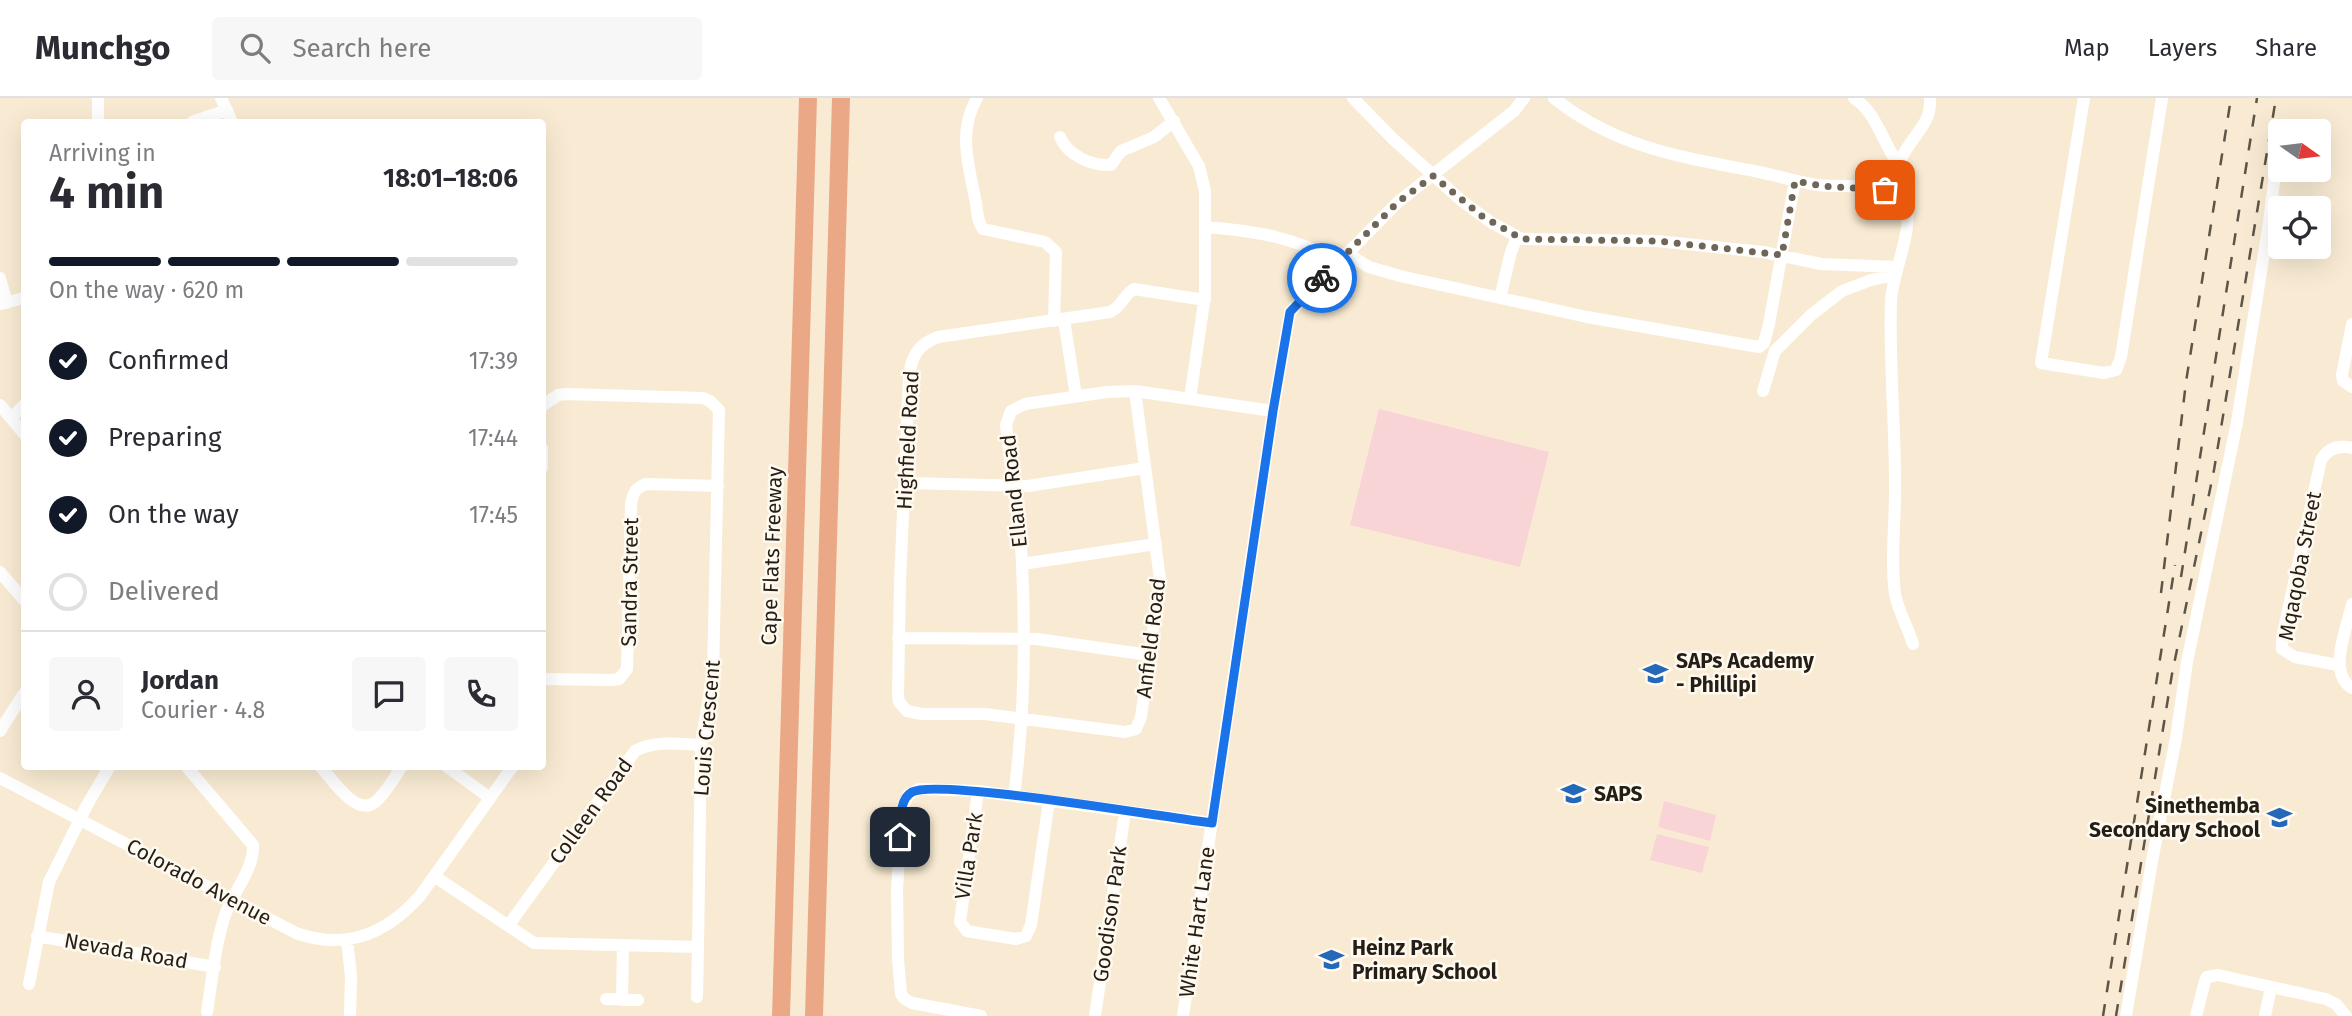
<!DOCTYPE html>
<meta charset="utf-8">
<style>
body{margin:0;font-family:"Fira Sans",sans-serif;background:#f7f7f7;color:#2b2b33;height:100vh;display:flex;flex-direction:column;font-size:26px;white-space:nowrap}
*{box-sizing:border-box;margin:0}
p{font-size:23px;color:#7c7c81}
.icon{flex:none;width:38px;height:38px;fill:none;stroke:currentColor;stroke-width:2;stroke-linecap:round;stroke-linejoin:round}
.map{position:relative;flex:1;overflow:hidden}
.drawer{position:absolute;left:21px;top:21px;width:525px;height:651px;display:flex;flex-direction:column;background:#fff;border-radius:7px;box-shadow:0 7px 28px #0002}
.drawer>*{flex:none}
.needle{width:46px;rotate:104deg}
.fabs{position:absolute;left:2268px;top:21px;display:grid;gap:14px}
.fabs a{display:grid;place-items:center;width:63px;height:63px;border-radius:7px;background:#fff;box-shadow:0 7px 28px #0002;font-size:35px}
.pin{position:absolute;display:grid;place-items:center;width:60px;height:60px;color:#fff;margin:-30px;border-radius:14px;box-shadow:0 4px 10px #0006}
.courier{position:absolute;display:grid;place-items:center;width:70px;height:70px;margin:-35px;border:5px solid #1a73e8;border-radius:50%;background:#fff;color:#222;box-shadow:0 2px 9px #0007}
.overview em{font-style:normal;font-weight:700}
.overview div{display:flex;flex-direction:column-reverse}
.overview{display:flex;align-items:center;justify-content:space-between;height:119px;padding:0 28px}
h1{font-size:46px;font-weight:700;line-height:52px}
.bar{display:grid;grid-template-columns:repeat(4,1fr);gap:10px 7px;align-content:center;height:84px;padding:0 28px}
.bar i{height:9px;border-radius:5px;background:#e1e1e2}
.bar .active{background:#111827}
.bar p{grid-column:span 4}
.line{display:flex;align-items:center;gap:18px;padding:0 28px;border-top:2px solid #e1e1e2}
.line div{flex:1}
.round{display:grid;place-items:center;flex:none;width:74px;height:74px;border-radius:7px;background:#f7f7f7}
ol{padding:0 28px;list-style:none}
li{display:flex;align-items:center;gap:21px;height:77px}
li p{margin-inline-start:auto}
li .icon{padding:7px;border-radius:50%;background:#111827;color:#fff;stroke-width:4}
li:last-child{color:#7c7c81}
li i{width:38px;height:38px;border:4px solid #e1e1e2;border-radius:50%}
header{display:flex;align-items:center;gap:42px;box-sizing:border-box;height:98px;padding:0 35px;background:#fff;border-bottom:2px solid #e1e1e2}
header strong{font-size:33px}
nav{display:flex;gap:38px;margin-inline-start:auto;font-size:24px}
.search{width:490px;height:63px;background:#f7f7f7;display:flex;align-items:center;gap:18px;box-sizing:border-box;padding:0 24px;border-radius:7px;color:#7c7c81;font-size:26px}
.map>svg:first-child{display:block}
.green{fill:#f9d4d7}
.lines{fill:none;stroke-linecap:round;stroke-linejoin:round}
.minor{stroke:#fff;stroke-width:12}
.highway{stroke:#eba887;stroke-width:18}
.rail{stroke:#5c5548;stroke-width:2.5;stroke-dasharray:12 12;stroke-linecap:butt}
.done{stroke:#6f6658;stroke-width:7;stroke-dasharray:0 12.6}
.route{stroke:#1a73e8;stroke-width:9}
.labels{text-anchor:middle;stroke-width:5;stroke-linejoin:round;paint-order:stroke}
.street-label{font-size:21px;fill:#241f16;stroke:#fff9f0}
.poi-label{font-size:21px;font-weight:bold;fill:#241f16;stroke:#fff9f0;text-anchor:start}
</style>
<header>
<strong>Munchgo</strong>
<div class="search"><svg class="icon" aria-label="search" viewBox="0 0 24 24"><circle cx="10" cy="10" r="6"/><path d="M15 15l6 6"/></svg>Search here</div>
<nav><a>Map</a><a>Layers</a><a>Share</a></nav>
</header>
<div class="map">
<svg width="2352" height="918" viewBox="0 0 2352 918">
<rect width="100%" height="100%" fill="#f9ebd3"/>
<path class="green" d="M1379,311L1549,354L1520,469L1350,427Z
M1664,703L1716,717L1710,743L1658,729Z
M1657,736L1709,749L1702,775L1650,762Z"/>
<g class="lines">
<path class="minor" d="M221,0L232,24
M977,0C958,33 968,65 975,100C978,112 976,122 983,131L1045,144L1056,154L1054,223
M1159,0L1199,68L1205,93V198L1190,300
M1353,0L1393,41L1462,103L1492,125L1522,141L1657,143L1763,154L1821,166L1897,169
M1554,0C1615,49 1680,59 1754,73C1776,77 1796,84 1818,87C1841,90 1891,83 1905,103C1915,130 1893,172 1891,202C1889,263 1895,323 1895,383C1896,420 1890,459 1895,496C1898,512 1908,530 1913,546
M1854,0C1878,16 1882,45 1899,67
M2084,0L2041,265L2104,275L2116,272L2121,259L2162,0
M98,24V0
M192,24L227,12
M1060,39C1068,58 1092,68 1111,67L1121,53L1154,39L1174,23
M1898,95C1900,84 1897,72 1901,61C1911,38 1932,27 1930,0
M1205,129C1258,133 1291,139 1339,163
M1346,155L1369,169L1400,178L1587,219L1759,249L1764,245L1769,226L1795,83
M0,180L7,205
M1500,200L1511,154L1517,139
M1,206L24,200
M1064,222L1076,298
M2352,226L2342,277L2343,283L2352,289
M1135,293L1160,481L1141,619L1136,631L1125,634L985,616H922L907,613L899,604L898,597L900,484L909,279C911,259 918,246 938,239L1110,214C1122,209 1124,196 1134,191L1205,202
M1763,293L1775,253L1811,217L1842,193L1871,182L1894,177
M0,307L11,320
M24,307L11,320L24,336
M542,350V370
M906,385L1028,388L1145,370
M1022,466L1156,446
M0,474L24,502
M2352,506C2347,530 2327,575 2352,590
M898,540L1037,541L1149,557
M2338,567L2295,559L2282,551V540L2321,362C2328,350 2339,347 2352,350
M542,581L612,582L619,581L627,571L631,406C633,395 635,390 646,386L718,388
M0,633L24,595
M186,668L253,747C254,772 233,794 225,817C215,848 212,882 207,914
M320,668C331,680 357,720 375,704C386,695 394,680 402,668
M446,668L490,700
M0,680L296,835C346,853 386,836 420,798L513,668
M978,693L960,824L967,833L972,834L1016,841L1026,838L1031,827L1049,703
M1014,698C1024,621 1026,544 1022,466C1020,420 1011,373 1006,327L1011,313L1025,306L1107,294L1135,293L1273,313
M434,778L534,845L698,849L701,647L713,575L719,312L710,303L703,300L565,296L558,297L542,308
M508,828L635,653C655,642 679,646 701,647
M37,838L215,869
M347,842L351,878L350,918
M29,886L49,784L87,707L110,668
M697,899L698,849
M606,901L638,902
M622,902L623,847
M981,918L912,905L905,901L901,896L898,861L897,792L902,712L908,697L919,691L978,693L1212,725
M1095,918L1125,714
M1183,918L1273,313L1290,214L1398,104L1514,13L1524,0
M2126,918L2152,763L2176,640L2187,564L2237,324L2269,124L2280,37
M2196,918L2205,883L2207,879L2218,877L2326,901L2336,906L2346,918
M2265,918L2271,889"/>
<path class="highway" d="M781,918L808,0
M814,918L841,0"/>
<path class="rail" d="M2181,479L2257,0
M2161,495L2186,284L2231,0
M2103,918L2175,467
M2116,918L2172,576L2214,372L2276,0"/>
</g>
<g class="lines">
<path class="done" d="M1322,180L1398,104L1433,78L1482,118L1522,141L1657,143L1782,157L1795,83L1822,88L1885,92"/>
<path class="route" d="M900,739C901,725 898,702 912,694C937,680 1168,720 1212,725L1273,313L1290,214L1322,180"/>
</g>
<defs>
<symbol id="university-bare" viewBox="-9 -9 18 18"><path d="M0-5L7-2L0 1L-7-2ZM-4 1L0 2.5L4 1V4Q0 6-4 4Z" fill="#2368b9" stroke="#fff9f0" stroke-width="2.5" paint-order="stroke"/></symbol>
<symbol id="school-bare" viewBox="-9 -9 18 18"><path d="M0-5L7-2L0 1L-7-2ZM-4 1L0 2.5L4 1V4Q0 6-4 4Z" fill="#2368b9" stroke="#fff9f0" stroke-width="2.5" paint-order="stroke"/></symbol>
</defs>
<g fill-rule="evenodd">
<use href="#university-bare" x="1638" y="558" width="35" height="35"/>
<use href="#school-bare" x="1556" y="678" width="35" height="35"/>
<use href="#school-bare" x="2262" y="702" width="35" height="35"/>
<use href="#school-bare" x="1314" y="844" width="35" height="35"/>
</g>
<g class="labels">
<g class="street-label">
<text transform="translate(908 342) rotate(-87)" y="7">Highfield Road</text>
<text transform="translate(1014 393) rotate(-96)" y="7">Elland Road</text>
<text transform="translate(772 458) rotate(-88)" y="7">Cape Flats Freeway</text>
<text transform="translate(2300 468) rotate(-79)" y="7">Mqaqoba Street</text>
<text transform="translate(630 484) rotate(-89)" y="7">Sandra Street</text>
<text transform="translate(1151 540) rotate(-83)" y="7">Anfield Road</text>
<text transform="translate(707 630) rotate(-85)" y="7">Louis Crescent</text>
<text transform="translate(591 713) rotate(-54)" y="7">Colleen Road</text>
<text transform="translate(969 758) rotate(-81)" y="7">Villa Park</text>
<text transform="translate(199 784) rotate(28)" y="7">Colorado Avenue</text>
<text transform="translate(1110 816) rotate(-82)" y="7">Goodison Park</text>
<text transform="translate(1197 824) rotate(-82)" y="7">White Hart Lane</text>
<text transform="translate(126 853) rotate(10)" y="7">Nevada Road</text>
</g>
<g class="poi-label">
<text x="1676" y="570">SAPs Academy<tspan x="1676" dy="24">- Phillipi</tspan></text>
<text x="1594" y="703">SAPS</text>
<text x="2260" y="715" text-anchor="end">Sinethemba<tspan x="2260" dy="24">Secondary School</tspan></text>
<text x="1352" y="857">Heinz Park<tspan x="1352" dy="24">Primary School</tspan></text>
</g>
</g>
</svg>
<div class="fabs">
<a><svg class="needle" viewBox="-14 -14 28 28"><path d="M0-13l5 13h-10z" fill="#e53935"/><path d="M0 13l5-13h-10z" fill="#7c7c81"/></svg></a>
<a><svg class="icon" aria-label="locate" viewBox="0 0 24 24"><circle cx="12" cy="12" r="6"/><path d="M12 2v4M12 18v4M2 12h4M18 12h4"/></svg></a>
</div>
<div class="pin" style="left:1885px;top:92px;background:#ea580c"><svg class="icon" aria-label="bag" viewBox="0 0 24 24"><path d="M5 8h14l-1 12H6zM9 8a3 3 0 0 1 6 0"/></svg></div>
<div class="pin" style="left:900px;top:739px;background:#1f2937"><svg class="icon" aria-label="home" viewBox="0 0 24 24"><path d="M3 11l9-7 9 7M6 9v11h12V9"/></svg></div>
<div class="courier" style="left:1322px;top:180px"><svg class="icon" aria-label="bike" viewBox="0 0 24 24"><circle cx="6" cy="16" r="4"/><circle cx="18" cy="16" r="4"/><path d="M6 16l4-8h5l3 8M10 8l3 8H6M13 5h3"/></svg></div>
<section class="drawer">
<div class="overview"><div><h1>4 min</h1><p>Arriving in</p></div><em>18:01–18:06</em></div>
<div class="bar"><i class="active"></i><i class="active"></i><i class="active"></i><i></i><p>On the way · 620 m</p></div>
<ol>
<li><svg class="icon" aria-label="check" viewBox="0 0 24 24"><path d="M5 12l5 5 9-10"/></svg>Confirmed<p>17:39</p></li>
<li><svg class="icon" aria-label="check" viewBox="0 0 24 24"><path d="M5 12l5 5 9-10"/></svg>Preparing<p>17:44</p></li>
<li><svg class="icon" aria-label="check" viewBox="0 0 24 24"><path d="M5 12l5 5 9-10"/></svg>On the way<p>17:45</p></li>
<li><i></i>Delivered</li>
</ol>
<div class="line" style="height:126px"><a class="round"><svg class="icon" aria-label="person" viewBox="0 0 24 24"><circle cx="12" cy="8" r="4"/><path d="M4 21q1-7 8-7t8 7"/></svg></a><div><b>Jordan</b><p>Courier · 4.8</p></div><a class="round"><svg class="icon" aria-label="chat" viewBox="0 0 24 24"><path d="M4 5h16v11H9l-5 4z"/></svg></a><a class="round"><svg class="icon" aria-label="phone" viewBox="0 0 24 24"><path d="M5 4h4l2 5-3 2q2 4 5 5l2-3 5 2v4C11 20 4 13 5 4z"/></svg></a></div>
</section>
</div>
